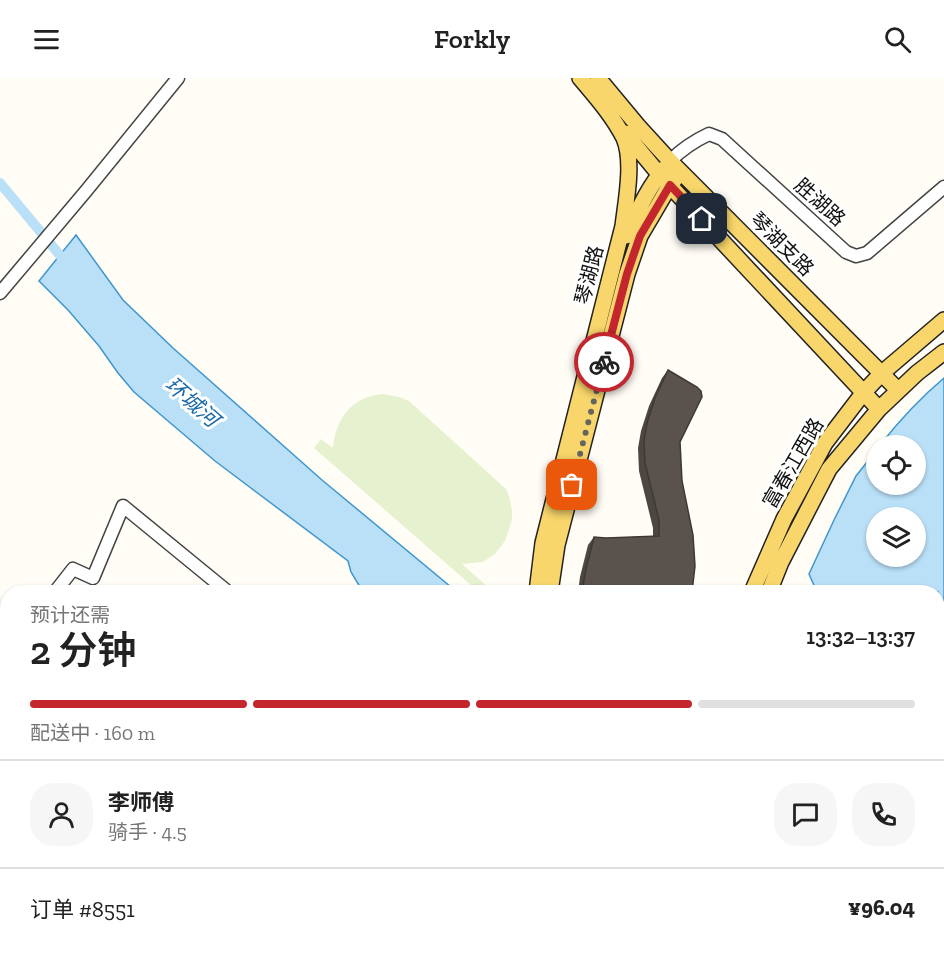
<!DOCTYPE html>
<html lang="zh">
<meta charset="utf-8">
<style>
body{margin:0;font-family:"Zilla Slab","Noto Sans SC",serif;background:#f6f6f6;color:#222;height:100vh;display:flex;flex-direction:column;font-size:22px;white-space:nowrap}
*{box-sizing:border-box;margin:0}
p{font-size:20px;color:#767676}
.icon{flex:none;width:33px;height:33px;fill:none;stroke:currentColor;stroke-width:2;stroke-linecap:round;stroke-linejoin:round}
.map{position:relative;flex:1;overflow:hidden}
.drawer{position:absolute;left:0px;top:507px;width:945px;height:374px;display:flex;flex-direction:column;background:#fff;border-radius:24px 24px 0 0;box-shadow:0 2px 4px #0004}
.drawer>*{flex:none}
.fabs{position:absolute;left:866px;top:357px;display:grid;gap:12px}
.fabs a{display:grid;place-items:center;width:60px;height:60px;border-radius:50%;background:#fff;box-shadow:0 2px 4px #0004;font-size:30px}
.pin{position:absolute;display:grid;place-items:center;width:51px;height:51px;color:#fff;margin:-26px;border-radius:12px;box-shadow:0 3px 9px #0006}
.courier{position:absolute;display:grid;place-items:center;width:60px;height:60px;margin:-30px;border:4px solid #c4262e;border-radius:50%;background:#fff;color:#222;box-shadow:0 2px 8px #0007}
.summary em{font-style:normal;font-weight:600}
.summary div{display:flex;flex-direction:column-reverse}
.summary{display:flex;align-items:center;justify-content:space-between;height:102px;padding:0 30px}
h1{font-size:39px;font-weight:600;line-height:45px}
.bar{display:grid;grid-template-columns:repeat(4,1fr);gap:9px 6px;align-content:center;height:72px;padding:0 30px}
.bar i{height:8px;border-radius:4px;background:#e0e0e0}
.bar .active{background:#c4262e}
.bar p{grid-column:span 4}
.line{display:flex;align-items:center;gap:15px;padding:0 30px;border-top:2px solid #e0e0e0}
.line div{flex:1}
.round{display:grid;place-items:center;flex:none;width:63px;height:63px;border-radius:24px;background:#f6f6f6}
header{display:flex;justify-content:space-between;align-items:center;height:78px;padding:0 30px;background:#fff;font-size:27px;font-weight:600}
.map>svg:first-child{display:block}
.pitch{fill:#e6f2cf}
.water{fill:#b9e0f7;stroke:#3f96cf;stroke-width:1.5;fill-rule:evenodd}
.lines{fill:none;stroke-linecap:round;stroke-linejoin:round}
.canal{stroke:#b9e0f7;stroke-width:10}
.minor-casing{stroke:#444;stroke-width:15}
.major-casing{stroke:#222;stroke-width:18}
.minor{stroke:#fff;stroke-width:12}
.major{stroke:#f9d66b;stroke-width:15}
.wall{fill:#4d4742}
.shaded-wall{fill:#3f3936}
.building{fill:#5a524d;stroke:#3f3936;stroke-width:1.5}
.done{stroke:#646461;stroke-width:6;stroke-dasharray:0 10.8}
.route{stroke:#c4262e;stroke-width:8}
.labels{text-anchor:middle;stroke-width:6;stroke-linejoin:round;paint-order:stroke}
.street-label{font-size:20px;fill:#111;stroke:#fff}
.water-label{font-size:21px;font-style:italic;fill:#1768a6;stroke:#fff}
</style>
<header><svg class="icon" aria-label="menu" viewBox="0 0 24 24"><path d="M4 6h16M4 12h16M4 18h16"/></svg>Forkly<svg class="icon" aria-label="search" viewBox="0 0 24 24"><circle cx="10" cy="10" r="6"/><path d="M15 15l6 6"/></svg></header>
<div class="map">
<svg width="944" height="880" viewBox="0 0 944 880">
<rect width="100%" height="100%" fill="#fffdf5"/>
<path class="pitch" d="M383,316L399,319L409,323L506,411L509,418L512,432V442L505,463L495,476L483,484L462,486L488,509L484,514H479L314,370L321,361L333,370C336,340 351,319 383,316Z"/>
<path class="water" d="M76,157L123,222L173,270L322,402L457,514H363L351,494L348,483L215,383L134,314L118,295L99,268L68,232L39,203Z
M944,300V684L938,682V514H817L809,496L834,442L856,398L876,373V406H915V368L880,367C899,343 920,320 944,300ZM876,440H915V478H876Z
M944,831V880H848L853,873H938V833Z
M296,873H354L361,880H302Z"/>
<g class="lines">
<path class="canal" d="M0,105L68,187"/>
<defs>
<path id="minor" d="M670,83C682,71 694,63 709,56L722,61L846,174L856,178L867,175L944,109
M0,215L86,113L178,0
M55,514L73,491L93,500L123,428L228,514
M0,586L8,576
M563,873L572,880
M581,873L583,880
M598,873L600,880
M156,880L167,873"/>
<path id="major" d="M598,0L638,48L670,83L898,312
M625,55L659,96L879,331
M626,158C637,135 648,109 665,90
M537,514L543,465L623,148C626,123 634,83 624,60C613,38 596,19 580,0
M550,514L557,467L627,196L640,158L670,107L681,94
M752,514L784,441L825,365L864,314L882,295L944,242
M769,514L781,484L829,391L879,331L917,295L944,274
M0,857L8,864
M17,873L25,880
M467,880L475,873
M488,880L495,873"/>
</defs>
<use href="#minor" class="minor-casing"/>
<use href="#major" class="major-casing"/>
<use href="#minor" class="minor"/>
<use href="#major" class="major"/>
</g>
<path class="wall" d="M668,292L680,364L682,403L692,514H578L580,499L588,467L594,459L606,460L653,458V450L639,393L638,370L641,353L649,328L662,300Z
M662,873H754L752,880H663Z"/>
<path class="shaded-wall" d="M943,780L938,789V782Z"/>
<path class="building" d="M668,292L697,309L701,313L702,319L680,364L682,403L693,457L695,488L692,514H582L586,491L594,459L606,460L659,458V442L645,385L644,362L647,345L655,320Z
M938,736L944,771L943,780L938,782Z
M669,873H754L752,880H669Z"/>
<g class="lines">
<path class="done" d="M572,407L604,284"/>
<path class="route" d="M604,284L627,196L640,158L670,107L702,141"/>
</g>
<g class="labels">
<g class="street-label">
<text transform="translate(820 124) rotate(42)" y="7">胜湖路</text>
<text transform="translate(782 166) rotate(45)" y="7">琴湖支路</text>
<text transform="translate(589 197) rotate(-76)" y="7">琴湖路</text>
<text transform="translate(793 385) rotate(-60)" y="7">富春江西路</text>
</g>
<g class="water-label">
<text transform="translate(192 324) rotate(41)" y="7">环城河</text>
</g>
</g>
</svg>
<div class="fabs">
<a><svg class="icon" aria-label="locate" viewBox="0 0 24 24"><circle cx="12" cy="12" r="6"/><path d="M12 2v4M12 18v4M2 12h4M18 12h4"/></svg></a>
<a><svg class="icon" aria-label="layers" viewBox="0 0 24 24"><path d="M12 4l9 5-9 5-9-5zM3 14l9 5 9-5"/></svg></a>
</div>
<div class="pin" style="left:572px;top:407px;background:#ea580c"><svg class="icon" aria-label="bag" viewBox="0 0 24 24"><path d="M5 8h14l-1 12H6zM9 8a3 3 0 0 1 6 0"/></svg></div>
<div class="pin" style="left:702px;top:141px;background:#1f2937"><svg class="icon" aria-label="home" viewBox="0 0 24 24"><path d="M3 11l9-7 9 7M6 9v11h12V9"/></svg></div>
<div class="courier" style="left:604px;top:284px"><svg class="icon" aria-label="bike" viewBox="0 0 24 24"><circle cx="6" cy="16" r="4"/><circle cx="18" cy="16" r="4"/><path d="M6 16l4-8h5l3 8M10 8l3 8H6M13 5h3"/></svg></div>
<section class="drawer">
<div class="summary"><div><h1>2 分钟</h1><p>预计还需</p></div><em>13:32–13:37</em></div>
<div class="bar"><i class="active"></i><i class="active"></i><i class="active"></i><i></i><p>配送中 · 160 m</p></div>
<div class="line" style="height:108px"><a class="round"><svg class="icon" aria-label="person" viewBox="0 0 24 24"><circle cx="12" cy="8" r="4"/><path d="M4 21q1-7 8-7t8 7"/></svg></a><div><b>李师傅</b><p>骑手 · 4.5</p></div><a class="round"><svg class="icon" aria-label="chat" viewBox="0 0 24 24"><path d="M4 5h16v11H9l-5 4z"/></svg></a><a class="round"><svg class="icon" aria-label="phone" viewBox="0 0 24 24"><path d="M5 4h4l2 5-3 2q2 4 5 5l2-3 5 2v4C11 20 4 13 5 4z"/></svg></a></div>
<div class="line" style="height:78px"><div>订单 #8551</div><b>¥96.04</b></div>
</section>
</div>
